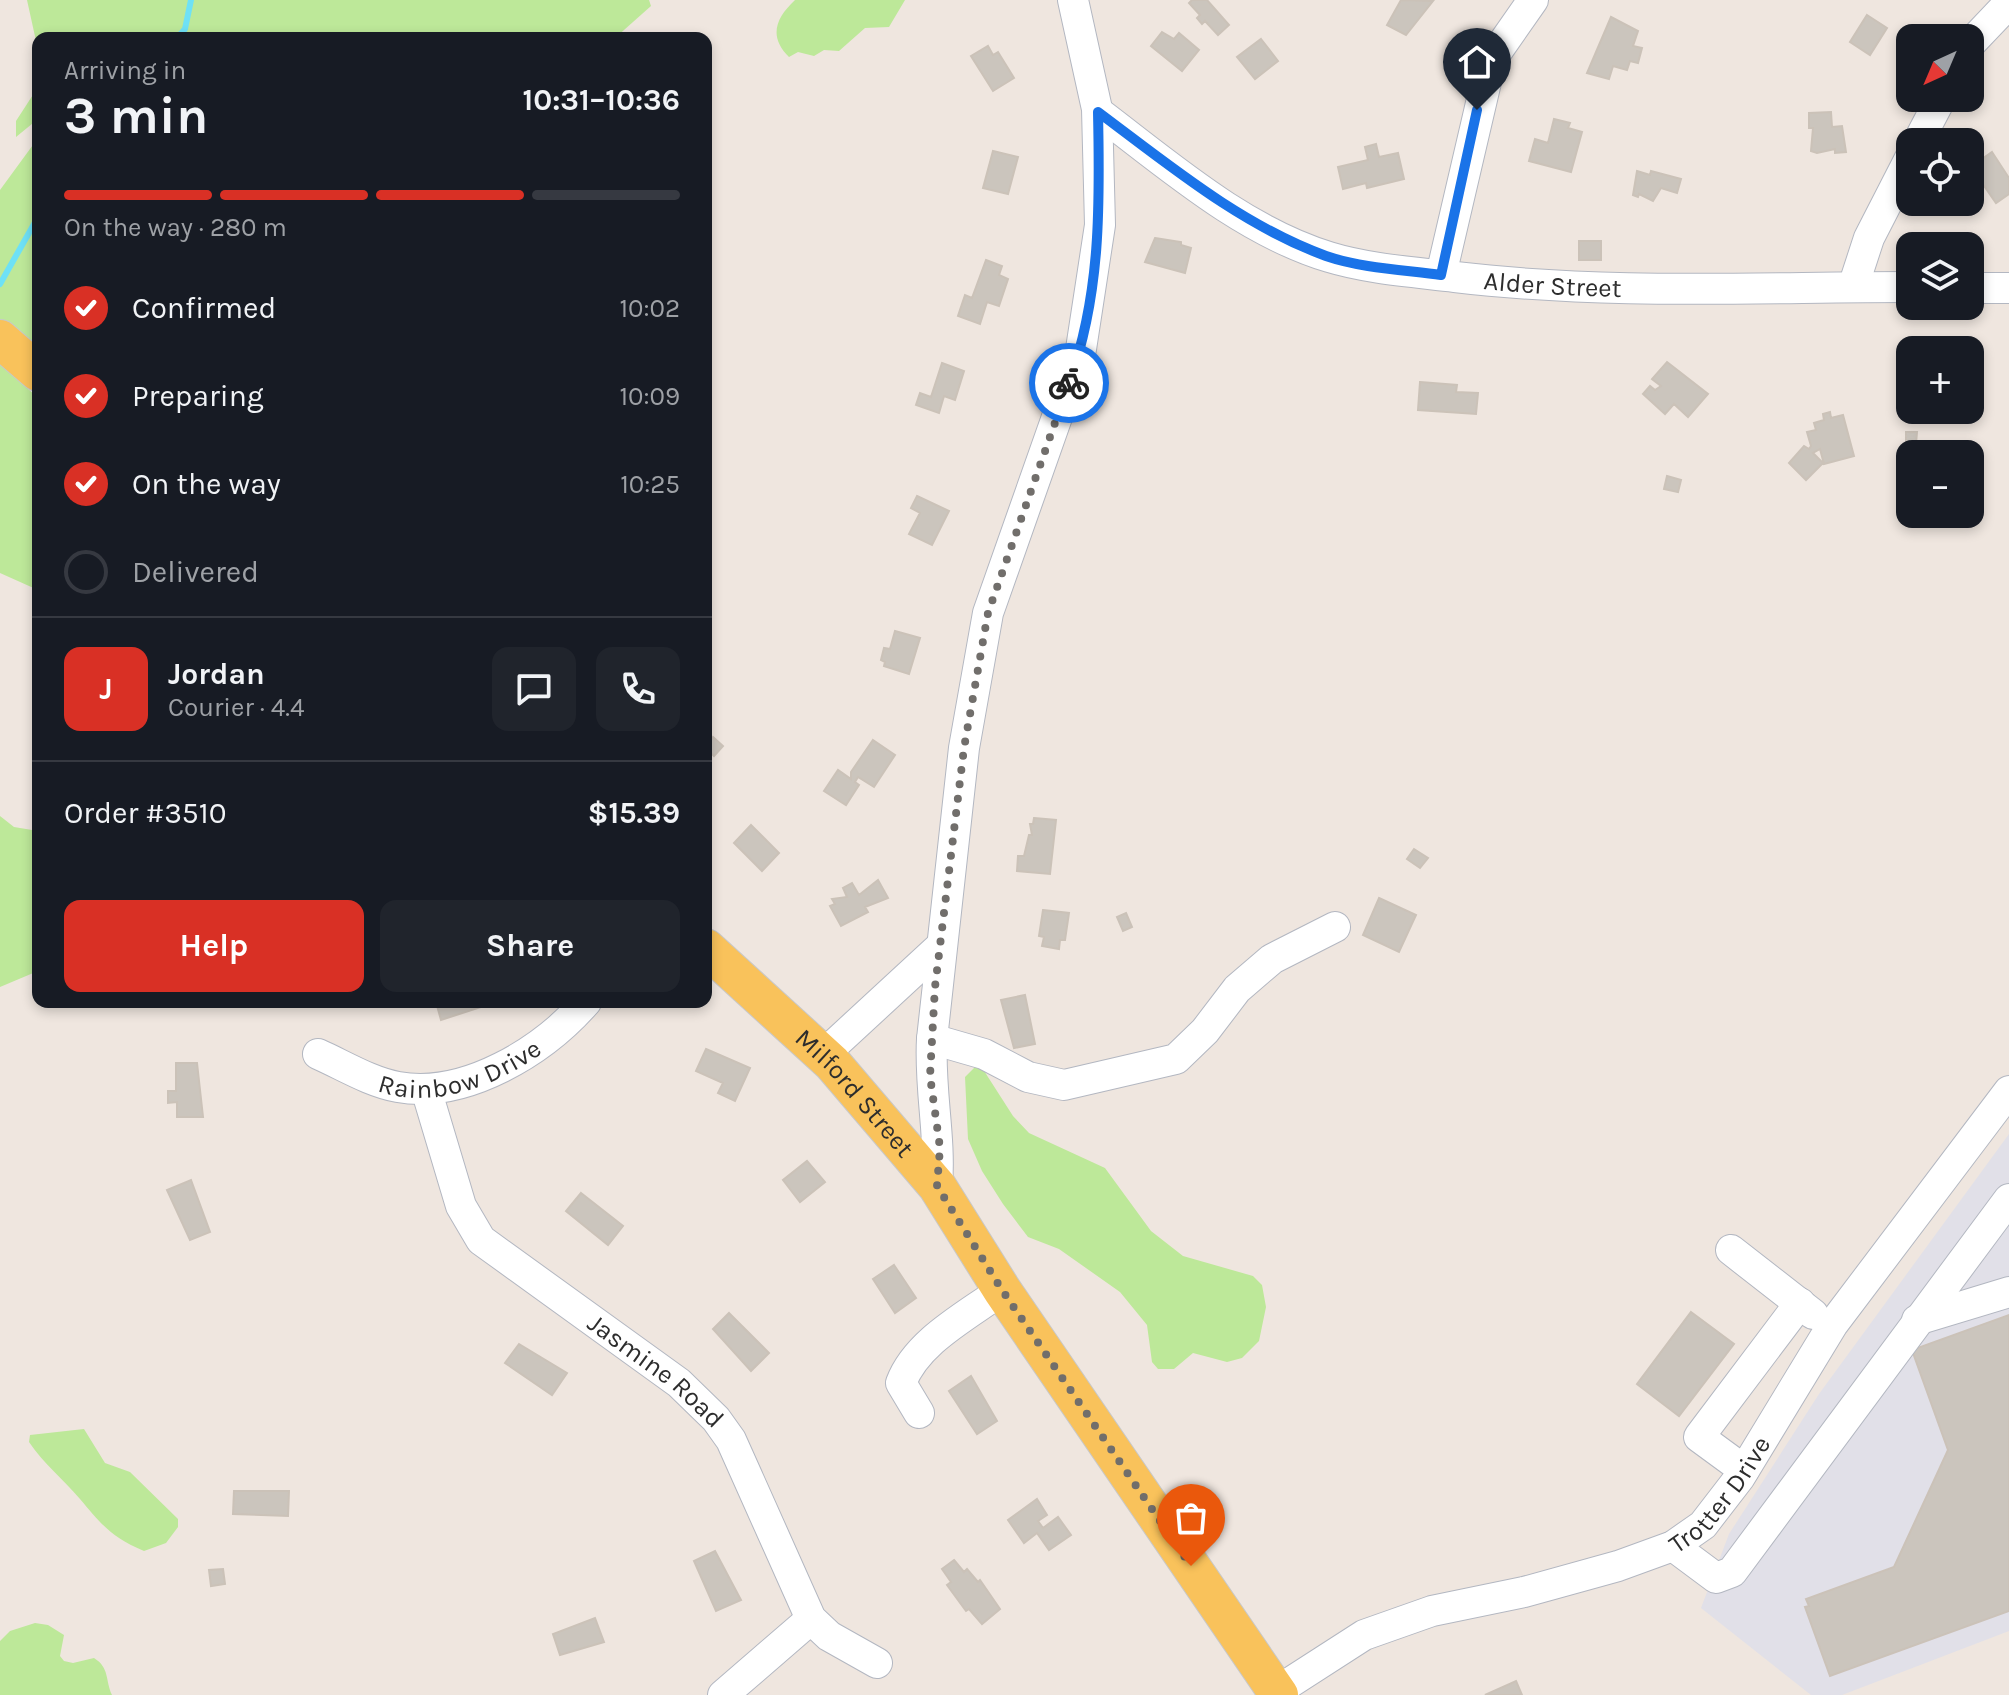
<!DOCTYPE html>
<meta charset="utf-8">
<style>
body{margin:0;font-family:Karla,sans-serif;background:#20242c;color:#f1f3f6;height:100vh;display:flex;flex-direction:column;font-size:30px;white-space:nowrap}
*{box-sizing:border-box;margin:0}
p{font-size:26px;color:#9ea1a6}
.icon{flex:none;width:44px;height:44px;fill:none;stroke:currentColor;stroke-width:2;stroke-linecap:round;stroke-linejoin:round}
.map{position:relative;flex:1;overflow:hidden}
.panel{position:absolute;left:32px;top:32px;width:680px;height:976px;display:flex;flex-direction:column;background:#171b24;border-radius:16px;box-shadow:0 4px 12px #0003}
.panel>*{flex:none}
.needle{width:52px;rotate:224deg}
.controls{position:absolute;left:1896px;top:24px;display:grid;gap:16px}
.controls a{display:grid;place-items:center;width:88px;height:88px;border-radius:16px;background:#171b24;box-shadow:0 4px 12px #0003;font-size:40px}
.pin{position:absolute;display:grid;place-items:center;width:68px;height:68px;color:#fff;margin:-82px -34px;border-radius:50% 50% 50% 0;rotate:-45deg;box-shadow:0 0 8px #0007}
.pin .icon{rotate:45deg}
.courier{position:absolute;display:grid;place-items:center;width:80px;height:80px;margin:-40px;border:6px solid #1a73e8;border-radius:50%;background:#fff;color:#222;box-shadow:0 2px 10px #0007}
.overview em{font-style:normal;font-weight:700}
.overview div{display:flex;flex-direction:column-reverse}
.overview{display:flex;align-items:center;justify-content:space-between;height:136px;padding:0 32px}
h1{font-size:52px;font-weight:700;line-height:60px}
.bar{display:grid;grid-template-columns:repeat(4,1fr);gap:12px 8px;align-content:center;height:96px;padding:0 32px}
.bar i{height:10px;border-radius:6px;background:#363941}
.bar .active{background:#d93025}
.bar p{grid-column:span 4}
.line{display:flex;align-items:center;gap:20px;padding:0 32px;border-top:2px solid #363941}
.line div{flex:1}
.round{display:grid;place-items:center;flex:none;width:84px;height:84px;border-radius:16px;background:#20242c}
ol{padding:0 32px;list-style:none}
li{display:flex;align-items:center;gap:24px;height:88px}
li p{margin-inline-start:auto}
li .icon{padding:8px;border-radius:50%;background:#d93025;color:#fff;stroke-width:4}
li:last-child{color:#9ea1a6}
li i{width:44px;height:44px;border:4px solid #363941;border-radius:50%}
.cta{display:flex;gap:16px;margin-top:auto;padding:16px 32px}
.cta a{flex:1;height:92px;border-radius:16px;background:#d93025;color:#fff;font-size:32px;font-weight:700;line-height:92px;text-align:center}
.cta a+a{background:#20242c;color:#f1f3f6}
.map>svg:first-child{display:block}
.industrial{fill:#e1e0e8}
.green{fill:#bde899}
.lines{fill:none;stroke-linecap:round;stroke-linejoin:round}
.stream{stroke:#6ee1f6;stroke-width:6}
.building{fill:#cbc5bd;stroke:#cbc2b8;stroke-width:2}
.minor-casing{stroke:#b3b7c1;stroke-width:32}
.major-casing{stroke:#c8c8c8;stroke-width:40}
.minor{stroke:#fff;stroke-width:30}
.major{stroke:#f9c25b;stroke-width:38}
.done{stroke:#716e6b;stroke-width:8;stroke-dasharray:0 14.4}
.route{stroke:#1a73e8;stroke-width:10}
.labels{text-anchor:middle;stroke-width:6;stroke-linejoin:round;paint-order:stroke}
.street-label{font-size:26px;fill:#2d2d2d;stroke:#fff}
</style>
<div class="map">
<svg width="2009" height="1695" viewBox="0 0 2009 1695">
<rect width="100%" height="100%" fill="#efe6df"/>
<path class="industrial" d="M2009,1134V1631L1842,1695H1811L1701,1608L1729,1534L1819,1394Z"/>
<path class="green" d="M27,0H649L651,6L615,38H38V50Z
M795,0H905L889,27L865,28L839,51L824,50L814,56L798,52L789,57C768,36 776,18 795,0Z
M38,87V119L16,137V121Z
M38,138V353L0,319V190Z
M0,363L38,398V590L0,573Z
M0,816L14,827L38,831V971L0,987Z
M979,1063L1013,1116L1029,1133L1105,1168L1151,1231L1183,1256L1253,1276L1262,1285L1266,1307L1259,1341L1242,1358L1227,1362L1193,1353L1174,1369H1158L1152,1362L1147,1325L1120,1292L1059,1249L1028,1237L1003,1204L982,1171L968,1139L965,1077Z
M84,1429L105,1463L130,1472L178,1519V1527L166,1543L144,1551C111,1537 102,1525 80,1499C63,1479 44,1464 29,1442L30,1435Z
M35,1623L48,1625L64,1635L60,1656L64,1661L73,1663L94,1658C110,1668 105,1680 112,1695H0V1641L10,1631Z"/>
<g class="lines">
<path class="stream" d="M177,38L185,29L191,0
M0,284L38,217"/>
</g>
<path class="building" d="M1192,0H1207L1229,25L1218,35L1205,21L1202,24L1197,18L1200,15L1189,3Z
M1401,0L1433,1L1406,35L1387,25Z
M1867,15L1887,28L1870,55L1850,42Z
M1611,17L1638,31L1633,46L1642,48L1638,63L1630,61L1627,70L1613,66L1609,79L1587,73Z
M1162,32L1174,39L1179,33L1199,50L1182,71L1151,46Z
M1261,39L1278,61L1255,79L1237,57Z
M988,46L993,55L998,52L1014,78L993,91L971,56Z
M1831,112L1832,127L1842,126L1846,152L1835,153V149L1817,153L1811,151L1813,128H1809V113Z
M1554,119L1570,123L1568,128L1582,132L1571,172L1529,161L1535,139L1548,143Z
M1376,144L1379,157L1398,153L1404,179L1367,188L1366,183L1343,189L1338,167L1368,160L1365,147Z
M993,151L1018,157L1008,194L983,188Z
M1992,152L2009,178V194L1996,203L1971,167Z
M1637,171L1650,175L1651,171L1681,179L1677,193L1661,188L1653,201L1639,194L1638,197L1633,195Z
M1155,238L1181,242V245L1191,248L1185,273L1145,262Z
M1579,241H1601V260H1579Z
M986,260L1002,266L999,275L1008,279L999,306L987,302L980,324L958,316L965,295L972,298Z
M1910,360V386H1905L1904,361Z
M1667,362L1708,394L1688,417L1674,404L1665,414L1643,394L1650,386L1655,390L1661,386L1652,379Z
M942,363L964,371L955,400L944,396L939,413L916,405L920,393L931,397Z
M1420,382L1457,385L1456,392L1478,393L1476,414L1418,410Z
M1830,412L1831,418L1843,415L1854,456L1824,464L1820,449L1813,453L1823,463L1806,480L1789,463L1804,446L1809,449L1811,446L1807,432L1816,430L1814,423L1824,420L1823,414Z
M1906,432H1917L1916,444H1906Z
M1904,467L1910,468V489H1903Z
M1667,476L1681,480L1678,492L1664,489Z
M917,496L949,511L932,545L909,534L920,513L911,508Z
M895,631L920,638L909,674L884,666L885,662L881,660L884,648L890,649Z
M713,737L723,746L714,756L706,748Z
M873,740L895,755L874,787L858,777L855,782L859,785L846,805L824,791L838,770L851,779V772Z
M1034,818L1056,820L1050,874L1017,871L1018,856H1024L1029,835H1032L1030,824H1033Z
M751,825L779,853L762,871L734,843Z
M1414,849L1428,858L1420,868L1407,859Z
M878,880L888,898L865,907L868,912L841,926L830,906L835,904L832,899L847,897L843,888L852,883L859,895Z
M1379,898L1416,915L1399,952L1363,935Z
M1043,910L1069,913L1065,940H1060L1059,949L1042,946L1044,937L1039,936Z
M1126,913L1132,927L1123,931L1117,917Z
M1025,995L1035,1044L1014,1048L1001,1000Z
M436,1002H492L493,1003L441,1020Z
M706,1049L750,1068L735,1101L718,1093L723,1083L696,1071Z
M176,1063H197L203,1117H177V1102L168,1103V1091H176Z
M807,1161L825,1182L800,1202L783,1180Z
M191,1180L210,1232L190,1240L167,1190Z
M581,1193L623,1226L608,1245L566,1211Z
M894,1265L916,1298L895,1313L873,1279Z
M1691,1312L1734,1344L1679,1416L1637,1384Z
M729,1313L769,1353L751,1371L713,1329Z
M2009,1315V1611L1830,1676L1805,1607L1809,1606L1806,1599L1894,1567L1948,1450L1912,1350Z
M519,1344L567,1373L552,1395L505,1363Z
M971,1376L997,1421L977,1434L949,1391Z
M234,1491H289L288,1516L233,1514Z
M1037,1499L1047,1515L1038,1521L1043,1528L1058,1517L1071,1535L1049,1550L1037,1533L1024,1543L1008,1520Z
M715,1551L741,1600L716,1611L694,1561Z
M954,1560L964,1572L967,1569L978,1582L980,1580L1000,1609L982,1624L969,1609L966,1611L947,1585L951,1582L942,1569Z
M223,1569L225,1584L211,1586L209,1570Z
M595,1618L604,1642L560,1655L553,1634Z
M1516,1681L1522,1695H1485Z"/>
<g class="lines">
<defs>
<g id="minor">
<path d="M1970,44L2009,3"/>
<path id="s1" d="M1098,112C1168,165 1243,231 1329,257C1368,269 1414,272 1455,277C1606,295 1758,287 1910,287"/>
<path d="M1918,142L1941,98"/>
<path d="M1441,275L1486,82L1496,53L1533,0"/>
<path d="M1853,287L1869,238L1910,158"/>
<path d="M1970,288H2009"/>
<path d="M932,1039L984,1054L1028,1077L1064,1085L1176,1059L1205,1031L1237,989L1272,959L1335,927"/>
<path id="s2" d="M318,1054C343,1065 370,1082 398,1087C466,1099 543,1051 586,1002"/>
<path d="M823,1055L940,947"/>
<path id="s3" d="M426,1089L461,1206L481,1240L679,1383L716,1419L731,1440L811,1619L829,1636L877,1663"/>
<path d="M937,1186C941,1136 929,1089 932,1039L964,748L988,613L1081,349L1100,225L1097,109L1073,0"/>
<path d="M1731,1250L1813,1314"/>
<path d="M1917,1320L2009,1292"/>
<path d="M919,1413L901,1383C917,1341 967,1316 1002,1290"/>
<path d="M1744,1470L1699,1437L1800,1303"/>
<path d="M1673,1546L1716,1578L1732,1572L2009,1199"/>
<path id="s4" d="M1277,1691L1364,1635L1432,1611L1524,1592L1618,1566L1673,1546L1703,1525L1740,1477L1833,1324L2009,1091"/>
<path d="M723,1695L811,1619"/>
</g>
<g id="major">
<path d="M0,339L38,372"/>
<path id="s5" d="M706,948L832,1063L937,1186L1002,1290L1279,1695"/>
</g>
</defs>
<use href="#minor" class="minor-casing"/>
<use href="#major" class="major-casing"/>
<use href="#minor" class="minor"/>
<use href="#major" class="major"/>
</g>
<g class="lines">
<path class="done" d="M1069,383L988,613L964,748L935,987L931,1058L930,1076L940,1148L937,1186L1002,1290L1191,1566"/>
<path class="route" d="M1069,383C1101,295 1100,204 1098,112C1169,165 1241,225 1326,256C1361,268 1404,270 1441,275L1477,110"/>
</g>
<g class="labels">
<g class="street-label">
<text dy="9" stroke="none"><textPath href="#s1" startOffset="500">Alder Street</textPath></text>
<text dy="9" stroke="none"><textPath href="#s2" startOffset="152">Rainbow Drive</textPath></text>
<text dy="9" stroke="none"><textPath href="#s5" startOffset="208">Milford Street</textPath></text>
<text dy="9" stroke="none"><textPath href="#s3" startOffset="380">Jasmine Road</textPath></text>
<text dy="9" stroke="none"><textPath href="#s4" startOffset="496">Trotter Drive</textPath></text>
</g>
</g>
</svg>
<div class="controls">
<a><svg class="needle" viewBox="-14 -14 28 28"><path d="M0-13l5 13h-10z" fill="#e53935"/><path d="M0 13l5-13h-10z" fill="#9ea1a6"/></svg></a>
<a><svg class="icon" aria-label="locate" viewBox="0 0 24 24"><circle cx="12" cy="12" r="6"/><path d="M12 2v4M12 18v4M2 12h4M18 12h4"/></svg></a>
<a><svg class="icon" aria-label="layers" viewBox="0 0 24 24"><path d="M12 4l9 5-9 5-9-5zM3 14l9 5 9-5"/></svg></a>
<a>+</a>
<a>−</a>
</div>
<div class="pin" style="left:1191px;top:1566px;background:#ea580c"><svg class="icon" aria-label="bag" viewBox="0 0 24 24"><path d="M5 8h14l-1 12H6zM9 8a3 3 0 0 1 6 0"/></svg></div>
<div class="pin" style="left:1477px;top:110px;background:#1f2937"><svg class="icon" aria-label="home" viewBox="0 0 24 24"><path d="M3 11l9-7 9 7M6 9v11h12V9"/></svg></div>
<div class="courier" style="left:1069px;top:383px"><svg class="icon" aria-label="bike" viewBox="0 0 24 24"><circle cx="6" cy="16" r="4"/><circle cx="18" cy="16" r="4"/><path d="M6 16l4-8h5l3 8M10 8l3 8H6M13 5h3"/></svg></div>
<section class="panel">
<div class="overview"><div><h1>3 min</h1><p>Arriving in</p></div><em>10:31–10:36</em></div>
<div class="bar"><i class="active"></i><i class="active"></i><i class="active"></i><i></i><p>On the way · 280 m</p></div>
<ol>
<li><svg class="icon" aria-label="check" viewBox="0 0 24 24"><path d="M5 12l5 5 9-10"/></svg>Confirmed<p>10:02</p></li>
<li><svg class="icon" aria-label="check" viewBox="0 0 24 24"><path d="M5 12l5 5 9-10"/></svg>Preparing<p>10:09</p></li>
<li><svg class="icon" aria-label="check" viewBox="0 0 24 24"><path d="M5 12l5 5 9-10"/></svg>On the way<p>10:25</p></li>
<li><i></i>Delivered</li>
</ol>
<div class="line" style="height:144px"><b class="round" style="background:#d93025;color:#fff">J</b><div><b>Jordan</b><p>Courier · 4.4</p></div><a class="round"><svg class="icon" aria-label="chat" viewBox="0 0 24 24"><path d="M4 5h16v11H9l-5 4z"/></svg></a><a class="round"><svg class="icon" aria-label="phone" viewBox="0 0 24 24"><path d="M5 4h4l2 5-3 2q2 4 5 5l2-3 5 2v4C11 20 4 13 5 4z"/></svg></a></div>
<div class="line" style="height:104px"><div>Order #3510</div><b>$15.39</b></div>
<div class="cta"><a>Help</a><a>Share</a></div>
</section>
</div>
